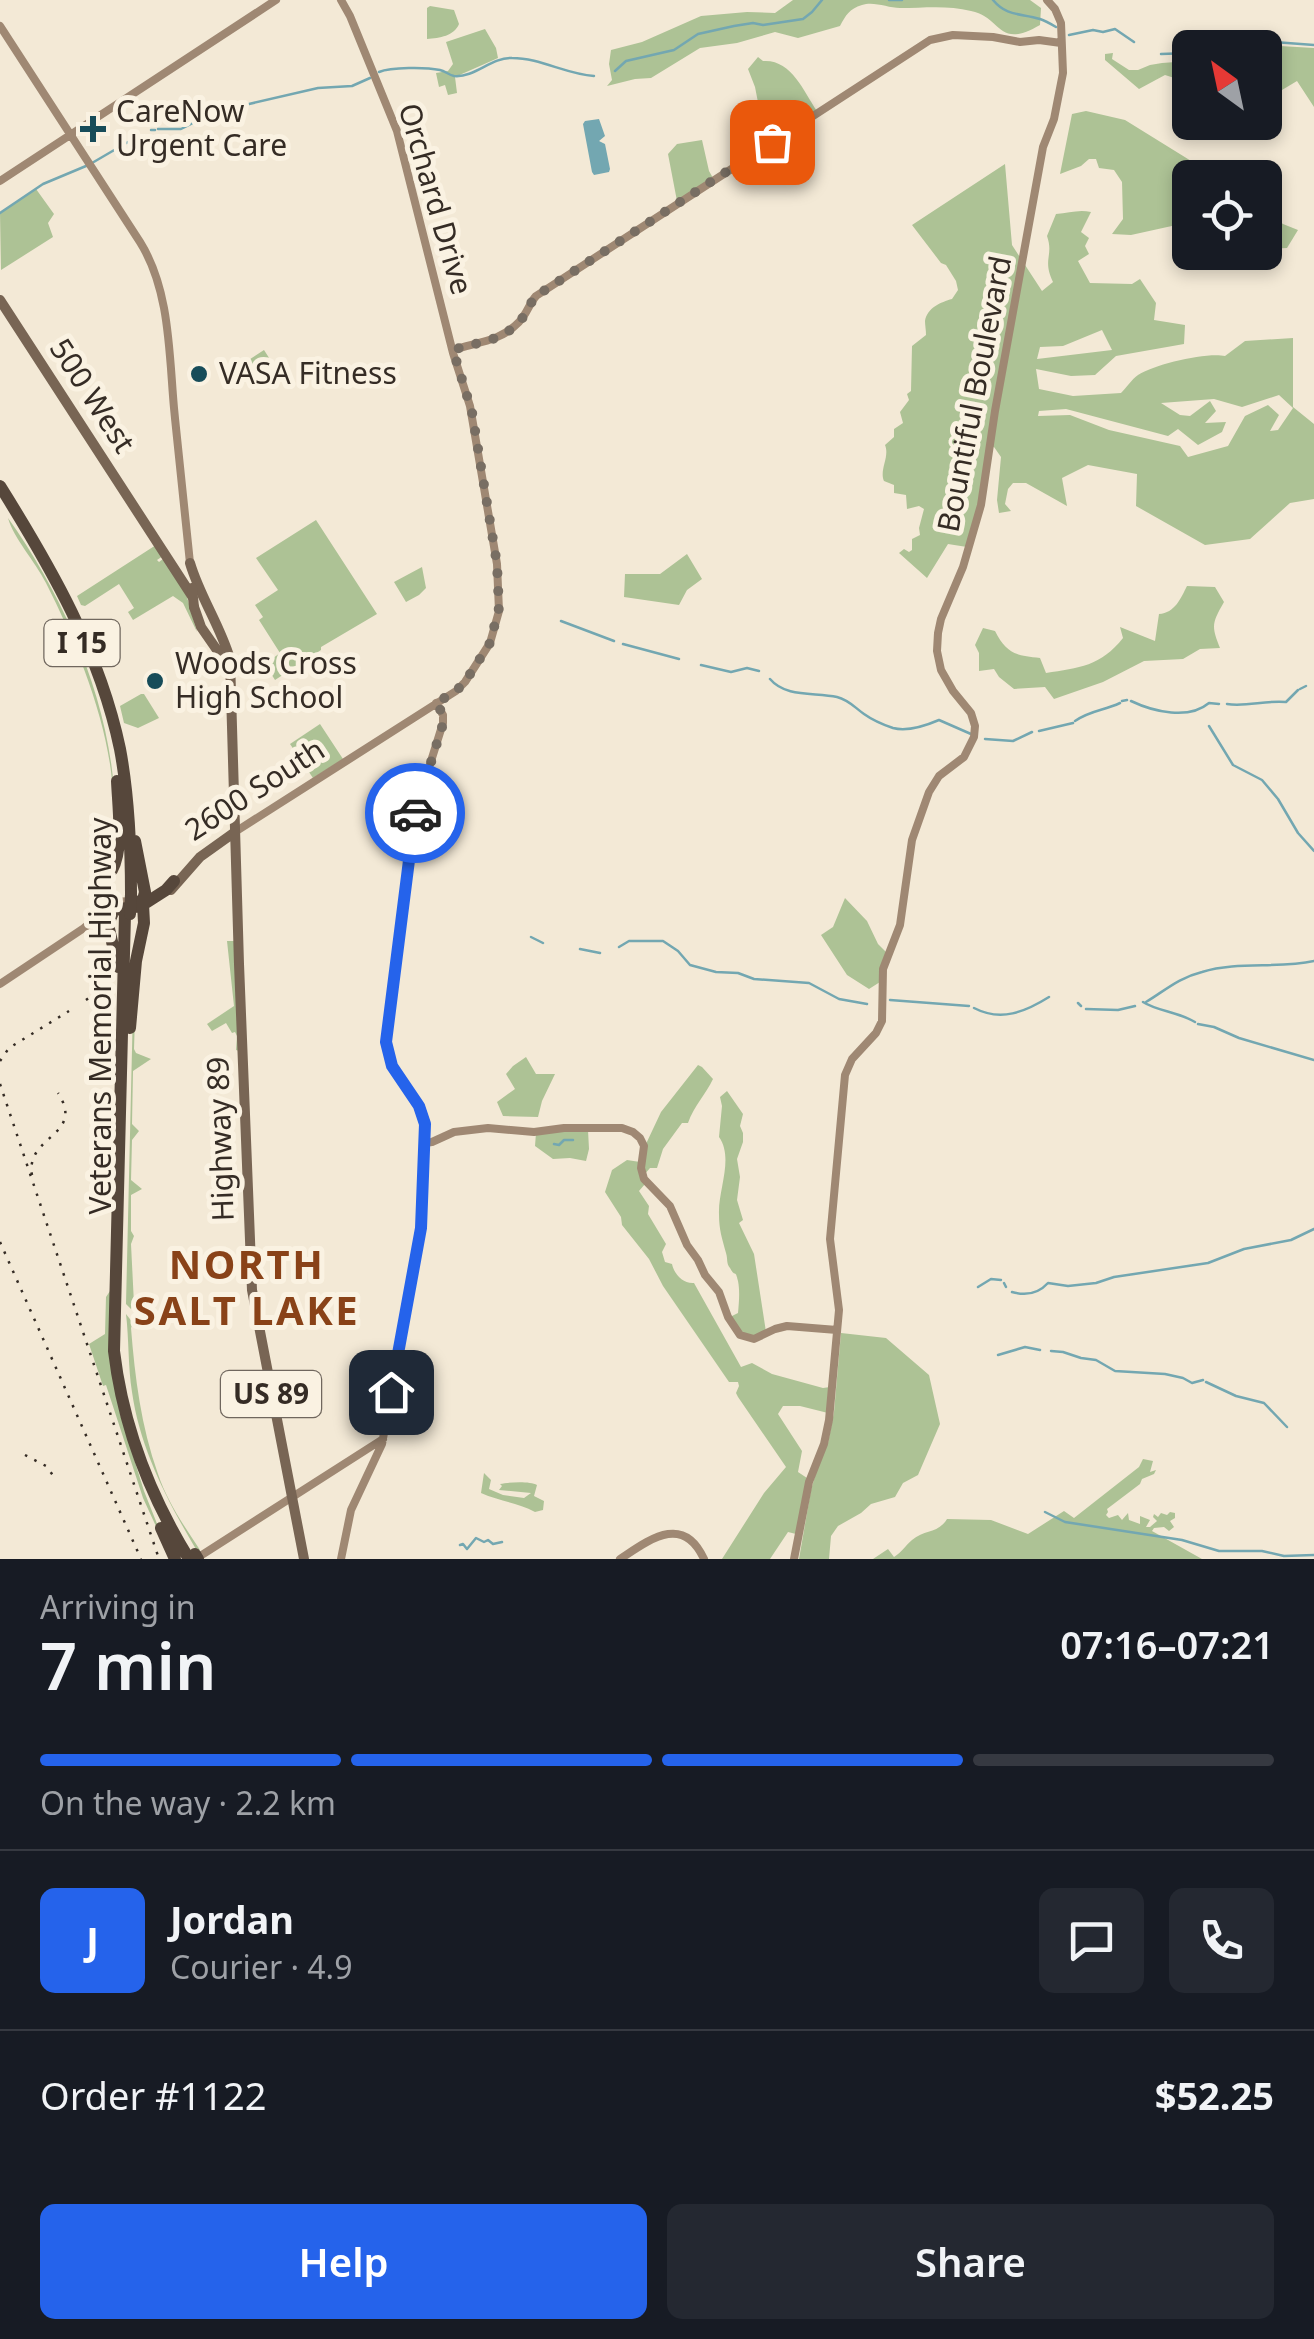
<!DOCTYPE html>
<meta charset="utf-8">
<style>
body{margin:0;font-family:"Noto Sans",sans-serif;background:#242831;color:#f1f3f6;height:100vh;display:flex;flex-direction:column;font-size:38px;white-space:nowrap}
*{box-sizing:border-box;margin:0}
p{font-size:32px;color:#9ea1a6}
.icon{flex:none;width:55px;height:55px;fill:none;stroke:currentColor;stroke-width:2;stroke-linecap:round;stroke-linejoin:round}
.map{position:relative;height:1559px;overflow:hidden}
.panel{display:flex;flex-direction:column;background:#171b24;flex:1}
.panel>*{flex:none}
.needle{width:65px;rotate:327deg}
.controls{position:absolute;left:1172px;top:30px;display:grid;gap:20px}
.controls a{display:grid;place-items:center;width:110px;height:110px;border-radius:15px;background:#171b24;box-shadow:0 5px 15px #0003;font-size:50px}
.pin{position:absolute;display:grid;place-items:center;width:85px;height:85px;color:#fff;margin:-42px;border-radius:20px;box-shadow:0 5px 15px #0006}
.courier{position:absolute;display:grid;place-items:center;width:100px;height:100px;margin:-50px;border:8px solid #2563eb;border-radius:50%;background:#fff;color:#222;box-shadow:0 2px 12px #0007}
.overview em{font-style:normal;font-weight:600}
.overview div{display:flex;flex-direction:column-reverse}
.overview{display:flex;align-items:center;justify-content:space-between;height:170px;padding:0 40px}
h1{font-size:65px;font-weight:600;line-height:75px}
.bar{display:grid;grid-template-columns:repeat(4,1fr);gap:15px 10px;align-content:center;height:120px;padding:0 40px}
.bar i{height:12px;border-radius:8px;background:#363941}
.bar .selected{background:#2563eb}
.bar p{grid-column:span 4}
.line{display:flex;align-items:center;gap:25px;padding:0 40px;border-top:2px solid #363941}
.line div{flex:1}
.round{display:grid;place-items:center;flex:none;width:105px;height:105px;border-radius:15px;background:#242831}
.action{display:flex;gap:20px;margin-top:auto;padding:20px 40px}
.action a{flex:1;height:115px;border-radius:15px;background:#2563eb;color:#fff;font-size:40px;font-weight:600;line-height:115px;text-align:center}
.action a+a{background:#242831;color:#f1f3f6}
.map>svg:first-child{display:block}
.green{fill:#adc295;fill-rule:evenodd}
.water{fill:#73a7b1}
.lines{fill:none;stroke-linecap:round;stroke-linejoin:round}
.stream{stroke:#73a7b1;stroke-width:2.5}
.secondary{stroke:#9f8873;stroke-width:8}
.primary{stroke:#786554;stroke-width:10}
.motorway{stroke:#56473b;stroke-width:12}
.rail{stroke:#352c25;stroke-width:2.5;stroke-dasharray:2.5 8;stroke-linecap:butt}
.primary-bridge{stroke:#786554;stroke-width:10}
.motorway-bridge{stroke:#56473b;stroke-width:12}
.done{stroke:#786e63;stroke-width:10;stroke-dasharray:0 18}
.route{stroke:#2563eb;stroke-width:12}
.poi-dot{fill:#174c59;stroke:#faf2e2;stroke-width:4}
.labels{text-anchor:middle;stroke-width:10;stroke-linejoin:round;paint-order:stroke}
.shield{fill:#faf2e2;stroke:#70675e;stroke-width:2.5}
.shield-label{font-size:28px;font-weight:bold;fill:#352c25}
.poi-label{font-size:30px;fill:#352c25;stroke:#faf2e2;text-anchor:start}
.street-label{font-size:30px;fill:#352c25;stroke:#faf2e2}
.district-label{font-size:40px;font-weight:bold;letter-spacing:2.5px;fill:#894218;stroke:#faf2e2}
</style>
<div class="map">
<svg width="1314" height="1559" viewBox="0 0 1314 1559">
<rect width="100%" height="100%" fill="#f3e9d6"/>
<path class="green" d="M793,0H1030L1041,8L1040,25C997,50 1002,17 971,11C948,5 924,8 900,8C888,8 874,1 862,5C849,9 846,15 840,26L798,38L775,32L737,43L700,48L651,78L635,79L607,86L612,80L609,64L611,50L642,42L701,16L747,12L775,13Z
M430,6L454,10L459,24C454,36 440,38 427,39V8Z
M485,29L496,48L498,58L455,77L457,93L448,95L445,85L439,87L436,73L448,71L453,64L446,42Z
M1280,46L1314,48V107L1297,81L1277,93L1265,96V52Z
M1113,53L1112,59L1129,70H1138L1150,65L1162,63L1190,61V83L1165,75L1139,89L1105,60V54Z
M758,57L763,61C791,59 803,90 817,111L766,143L755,87L748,69Z
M1086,111L1125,120L1217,177L1190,178V222L1131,235L1112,234L1123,219L1122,182L1114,170L1099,168L1096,159H1089L1081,166L1060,174L1072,114Z
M702,140L709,171L713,178L677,201L668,154L677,144Z
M1005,164L1012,245L1042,291L1053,282C1042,259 1054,256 1047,236L1056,214C1069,213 1079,209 1091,212L1081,232L1089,238L1085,246L1089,254L1078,261L1090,283L1132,284L1140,279L1156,303L1154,320L1185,325L1184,344L1116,356L1095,375L1071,376L1036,369L1039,389L1073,396L1121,393C1126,388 1132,379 1138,375C1155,364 1207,352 1225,356L1245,341L1293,338V407L1314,424V499L1290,503L1250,539L1205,545L1136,506L1137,474L1088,465L1062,478L1067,506L1026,483H1013L1008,489L1005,504L1011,511L999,513L997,500L1001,457L994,447L987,449L981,498L967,547L948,544L927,578L899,553L904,549L909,552L912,550V539L920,535L919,528L924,509L919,506L907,509L906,495L894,493V485L884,481C879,470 890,457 885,445L894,437V429L903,423L900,412L909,400L907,394L911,391L912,346L926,335C926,330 925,325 925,321C927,308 941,302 952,299L958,290L956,281L946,265L941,263L912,225ZM1102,330L1112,350L1037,359L1040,347L1063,346ZM1279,395L1293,408L1278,430L1270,431L1279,415L1268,405L1245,416L1228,446L1188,457L1180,446L1109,430L1070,415L1038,416L1039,411L1066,409L1168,436L1178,429L1198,445L1222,432L1226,422L1205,423L1216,411L1210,401L1190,416L1180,415L1161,403L1214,399L1242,407Z
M36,189L54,214L48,223L53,237L1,270L0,213Z
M1265,211L1283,224L1298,230L1287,248L1265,249Z
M264,350L273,364L235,388L229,378L230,372Z
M8,518C73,609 126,737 113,851C113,833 114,814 113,796C111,728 77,644 46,583C35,561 14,539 8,518Z
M316,520L377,614L321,647V650L275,680L265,664L280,653L259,620L263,617L255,605L278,590L256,558Z
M156,545L163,556L157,560L159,562L163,559L185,590L197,632L183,603L173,596L133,620L128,612L134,608L119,584L85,606L81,605L77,596Z
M687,554L702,579L687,590L679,605L624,597L625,574H660Z
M422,567L426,588L419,595L406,602L394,582Z
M1187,586L1215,587L1224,602C1212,623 1211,626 1220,648L1200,649L1183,659L1144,661L1103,682L1054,699L1045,687L1014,689L999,677L994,669L979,671V653L975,645L983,628L995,631C1006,653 1016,656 1040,658L1046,673C1079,668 1101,666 1123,638L1120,627L1155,641L1159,614C1175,613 1181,598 1187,586Z
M141,694H144L159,718L138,728L124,723L120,706Z
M320,724L343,759L313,778L290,744Z
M845,898L867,921L878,944L886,952L880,982L869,989L847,975L821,935L833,927Z
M227,941H236L239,1051L236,1050L237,1036L235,1032L232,1033L226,1023L212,1031L207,1024L234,1006Z
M136,985L134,1049L136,1053L151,1059L133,1071L132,1124L139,1131L132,1140L131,1180L142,1189L131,1195V1231L134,1236L131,1244L134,1304L131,1309L126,1304L133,1007Z
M526,1057L536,1074H555L542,1101L538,1117L503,1116L497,1102L515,1089L506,1074L513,1066Z
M698,1065L702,1067L713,1079C706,1094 694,1106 688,1123H682L663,1149L657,1168H650L644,1175L645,1146L661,1112Z
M727,1091L743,1114L740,1126L743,1133V1142L737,1159L740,1177L737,1200L743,1220L739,1223L754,1254L766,1332L757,1337L742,1335L730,1317L738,1313C739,1302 740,1291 738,1281C735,1268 736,1279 730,1268C726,1263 728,1259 726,1253C722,1238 719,1230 719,1214C718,1190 734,1158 719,1137L722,1106L720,1097Z
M588,1130L589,1149L586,1161L570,1158L553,1159L535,1146L536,1133Z
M627,1160L640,1162L645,1184L639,1191L649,1206L648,1214L666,1244L662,1252L665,1262L672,1264C674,1274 683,1284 694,1283L741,1367L752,1363L772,1374L823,1388L830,1387L828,1413L800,1406H783L778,1414L802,1451L798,1472L807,1478L796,1534L788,1532L770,1559H722L764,1493L786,1467L738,1397L736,1393L739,1386L738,1382H729L663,1286L649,1259L622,1225L621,1217L605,1192L612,1170Z
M110,1291L120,1414L144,1491L171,1559L143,1498L106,1385L103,1386L89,1344L105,1334L106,1297Z
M126,1314L133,1323L131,1328C135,1378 141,1426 158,1474C167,1501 184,1526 200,1550L197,1551C168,1502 140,1449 132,1392C128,1367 129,1339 126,1314Z
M841,1333L886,1338L929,1375L940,1424L918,1475L903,1483L895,1497L871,1504L861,1513L838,1526L831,1536L829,1559H799L811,1490L820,1459L828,1443L834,1412Z
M1143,1459L1153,1461L1150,1472L1156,1470L1154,1474L1142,1479L1140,1484L1107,1509L1108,1512L1106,1515L1109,1518L1118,1515L1122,1520L1128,1513L1129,1520L1140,1524V1516L1150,1520L1146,1527H1150L1157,1521L1153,1517L1154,1514L1158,1517L1161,1513L1167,1515L1170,1512L1175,1513V1518L1170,1521L1174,1527L1169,1531L1164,1527L1154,1528L1152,1531L1202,1559H873L888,1549L894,1557C902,1552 906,1545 912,1540C925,1529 938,1534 947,1519L991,1520L1028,1534L1064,1511L1074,1518L1139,1467Z
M484,1473L491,1480L489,1489L503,1495L524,1498L531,1493L499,1490L502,1486L500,1484C510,1482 530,1481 537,1485L534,1496L544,1501L543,1510L535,1512C518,1503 499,1501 481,1493Z"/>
<path class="water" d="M599,119L605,136L599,141L605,144L610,169L609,172L594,175L592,172L583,124L585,121Z"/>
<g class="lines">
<path class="stream" d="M889,0H902
M993,0C1007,17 1021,13 1040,19C1046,21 1051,24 1056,27
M1069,35L1093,30L1103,32L1115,29L1134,42
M1237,48L1274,42L1314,45
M1161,54L1190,53
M615,71L626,61L674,50L698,34L734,26L753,23L763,25L803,19L812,12L822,0
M379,72C391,67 426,67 440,70C445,71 449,75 454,76C475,78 491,57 512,58C540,58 566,74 594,76
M249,104L318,88L352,86L370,78
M199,119L243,106
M158,129H181L193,123
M151,130H155
M92,163L128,142
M0,213L43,184L86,166
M561,621L614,641
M623,644L679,659
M701,665L731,672L747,668L759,671
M770,679C786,698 815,692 837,697C849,700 854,707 864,714C871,719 884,725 893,728C908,732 925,726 939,720L971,734
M1300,689L1306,686
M1122,701L1127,700
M1131,701C1154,712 1189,720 1209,703L1219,704
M1227,704C1247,707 1265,700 1286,702L1298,690
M1075,721C1091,710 1103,711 1120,703
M1209,726L1233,765L1262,780L1278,799L1298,833L1314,851
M1039,731L1073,723
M985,739L1013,741L1032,732
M531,937L543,943
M619,947L629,941H663L678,951L690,965L716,972L738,973L754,979L809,983L839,999L867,1004
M580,949L600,953
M890,1000L969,1006
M1143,1002C1157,1011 1178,1012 1195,1022
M1146,1002C1166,990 1178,978 1202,972C1238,961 1277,969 1314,961
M1078,1003L1081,1006
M974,1008C1001,1022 1025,1012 1049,997
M1086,1009L1118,1010L1135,1006
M1198,1024L1214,1027L1239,1038L1314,1060
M554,1144L559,1145L564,1140H573
M1004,1283L1006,1287
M978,1287L991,1279L1001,1280
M1012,1292C1026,1296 1038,1294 1048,1283L1068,1286L1096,1283L1114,1277L1208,1263L1244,1249L1291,1240L1314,1229
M1051,1351L1063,1352L1081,1358L1096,1360L1115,1371L1165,1374L1183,1378L1192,1383L1203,1380
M998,1355L1025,1347L1040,1350
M1206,1382L1236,1396L1264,1403L1287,1427
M1045,1512L1065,1522L1182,1540L1219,1551H1262L1284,1556L1314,1555
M460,1545L463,1544L467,1549L476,1538L484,1542L488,1540L493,1544L502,1542"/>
<path class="secondary" d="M0,26L140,242C170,290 169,353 174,408C179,460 185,512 190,563
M0,181L276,0
M453,350C476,342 500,342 519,322C527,314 529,304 536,296L930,40L953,35L993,37L1020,42L1039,40L1061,43
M235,832L456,691L465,682L490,643L499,611L497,564L470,406L453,353L397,131L350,16L341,0
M98,872L97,901L103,910
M102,910L114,902L130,901
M0,984L84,928L107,910
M425,1143L432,1142L454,1132L488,1128L534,1132L564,1128H622L633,1132L640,1138L644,1146L641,1168L644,1179L670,1206L687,1245L698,1260L705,1275L719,1292L728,1317L740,1335L754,1339L775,1329L787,1326L837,1330
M197,1558L383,1439
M341,1559L351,1510L382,1444L422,1223L424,1120L418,1104L392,1066L388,1054L386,1038L415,812L443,723V715L436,703
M620,1559C649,1540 683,1513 704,1559
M794,1559L809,1482L824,1444L829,1420L839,1310L830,1239L845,1075L852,1059L876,1033L882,1021L883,969L900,925L912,840L929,792L939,776L964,757L974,737L975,726L971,713L953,691L941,670L937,651L938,633L941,619L963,567L981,505L995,411L1043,147L1054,119L1063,73L1061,23L1055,9L1047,0"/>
<path class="primary" d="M0,300L192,596
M190,563C200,597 220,625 230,659L239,964L252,1290L304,1559
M194,607L201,627L226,663
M171,890L200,857L235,832"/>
<path class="motorway" d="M0,486C52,569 100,653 120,749C129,797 131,846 131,894
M135,841L145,892L143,900L137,904
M98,872L112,870C124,849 118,806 117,781
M105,912L118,967
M125,914L114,1351C123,1427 149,1494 189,1559
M109,922L114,910L141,906L166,890L174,881
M130,1028L136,961L144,923L143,904L135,901
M161,1528L175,1559"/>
<path class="rail" d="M86,1000L93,995
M0,1061L9,1048L69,1011
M0,1084L159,1559
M32,1175C25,1135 86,1136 58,1093
M0,1242L141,1559
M25,1455L46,1466L55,1478"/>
<path class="primary-bridge" d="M192,588L194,607"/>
<path class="motorway-bridge" d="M130,914L131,894
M195,1554L198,1559"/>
</g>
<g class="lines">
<path class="done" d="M415,813L443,724L442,713L436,702L453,694L465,682L490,643L499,608L497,564L472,412L453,350C476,342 501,342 519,322C527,314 529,304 536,296L772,142"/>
<path class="route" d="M391,1392L421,1228L425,1124L419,1106L392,1066L386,1042L415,813"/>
</g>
<g class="poi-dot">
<path d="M88 114h10v10h10v10h-10v10h-10v-10h-10v-10h10z"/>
<circle cx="199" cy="374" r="10"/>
<circle cx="155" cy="681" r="10"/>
</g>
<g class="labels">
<g class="shield">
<rect x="44.5" y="620" width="75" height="46" rx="8"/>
<rect x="221" y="1371" width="100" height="46" rx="8"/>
</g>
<g class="shield-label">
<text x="82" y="653">I 15</text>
<text x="271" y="1404">US 89</text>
</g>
<g class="poi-label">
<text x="116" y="122">CareNow<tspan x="116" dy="34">Urgent Care</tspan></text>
<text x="219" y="384">VASA Fitness</text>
<text x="175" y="674">Woods Cross<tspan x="175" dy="34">High School</tspan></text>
</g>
<g class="street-label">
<text transform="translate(435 199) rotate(74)" y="10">Orchard Drive</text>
<text transform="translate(975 394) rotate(-79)" y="10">Bountiful Boulevard</text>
<text transform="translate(92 396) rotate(57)" y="10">500 West</text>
<text transform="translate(255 790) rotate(-33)" y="10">2600 South</text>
<text transform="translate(101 1016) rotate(-90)" y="10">Veterans Memorial Highway</text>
<text transform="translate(221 1139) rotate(-92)" y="10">Highway 89</text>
</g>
<g class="district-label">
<text x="247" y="1279">NORTH<tspan x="247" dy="46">SALT LAKE</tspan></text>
</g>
</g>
</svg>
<div class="controls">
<a><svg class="needle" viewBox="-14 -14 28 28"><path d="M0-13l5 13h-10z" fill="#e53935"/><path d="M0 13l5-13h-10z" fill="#9ea1a6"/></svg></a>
<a><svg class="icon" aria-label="locate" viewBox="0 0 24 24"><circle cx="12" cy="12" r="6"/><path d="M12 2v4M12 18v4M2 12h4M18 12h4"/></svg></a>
</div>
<div class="pin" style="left:772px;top:142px;background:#ea580c"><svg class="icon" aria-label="bag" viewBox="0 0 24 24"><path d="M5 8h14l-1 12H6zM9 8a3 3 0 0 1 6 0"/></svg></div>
<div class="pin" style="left:391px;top:1392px;background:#1f2937"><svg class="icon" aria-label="home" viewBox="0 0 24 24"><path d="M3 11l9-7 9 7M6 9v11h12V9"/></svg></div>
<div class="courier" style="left:415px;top:813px"><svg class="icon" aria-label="car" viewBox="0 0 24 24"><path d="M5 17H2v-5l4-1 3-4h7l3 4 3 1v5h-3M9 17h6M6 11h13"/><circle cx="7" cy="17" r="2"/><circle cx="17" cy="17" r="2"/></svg></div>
</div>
<section class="panel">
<div class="overview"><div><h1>7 min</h1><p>Arriving in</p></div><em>07:16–07:21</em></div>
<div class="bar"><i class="selected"></i><i class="selected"></i><i class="selected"></i><i></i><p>On the way · 2.2 km</p></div>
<div class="line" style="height:180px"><b class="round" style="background:#2563eb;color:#fff">J</b><div><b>Jordan</b><p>Courier · 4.9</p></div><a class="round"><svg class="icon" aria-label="chat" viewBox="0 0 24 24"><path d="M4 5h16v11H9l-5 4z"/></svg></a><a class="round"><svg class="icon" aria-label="phone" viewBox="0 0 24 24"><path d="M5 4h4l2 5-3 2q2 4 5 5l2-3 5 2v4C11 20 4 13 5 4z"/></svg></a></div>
<div class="line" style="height:130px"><div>Order #1122</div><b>$52.25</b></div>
<div class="action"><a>Help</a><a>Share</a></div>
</section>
